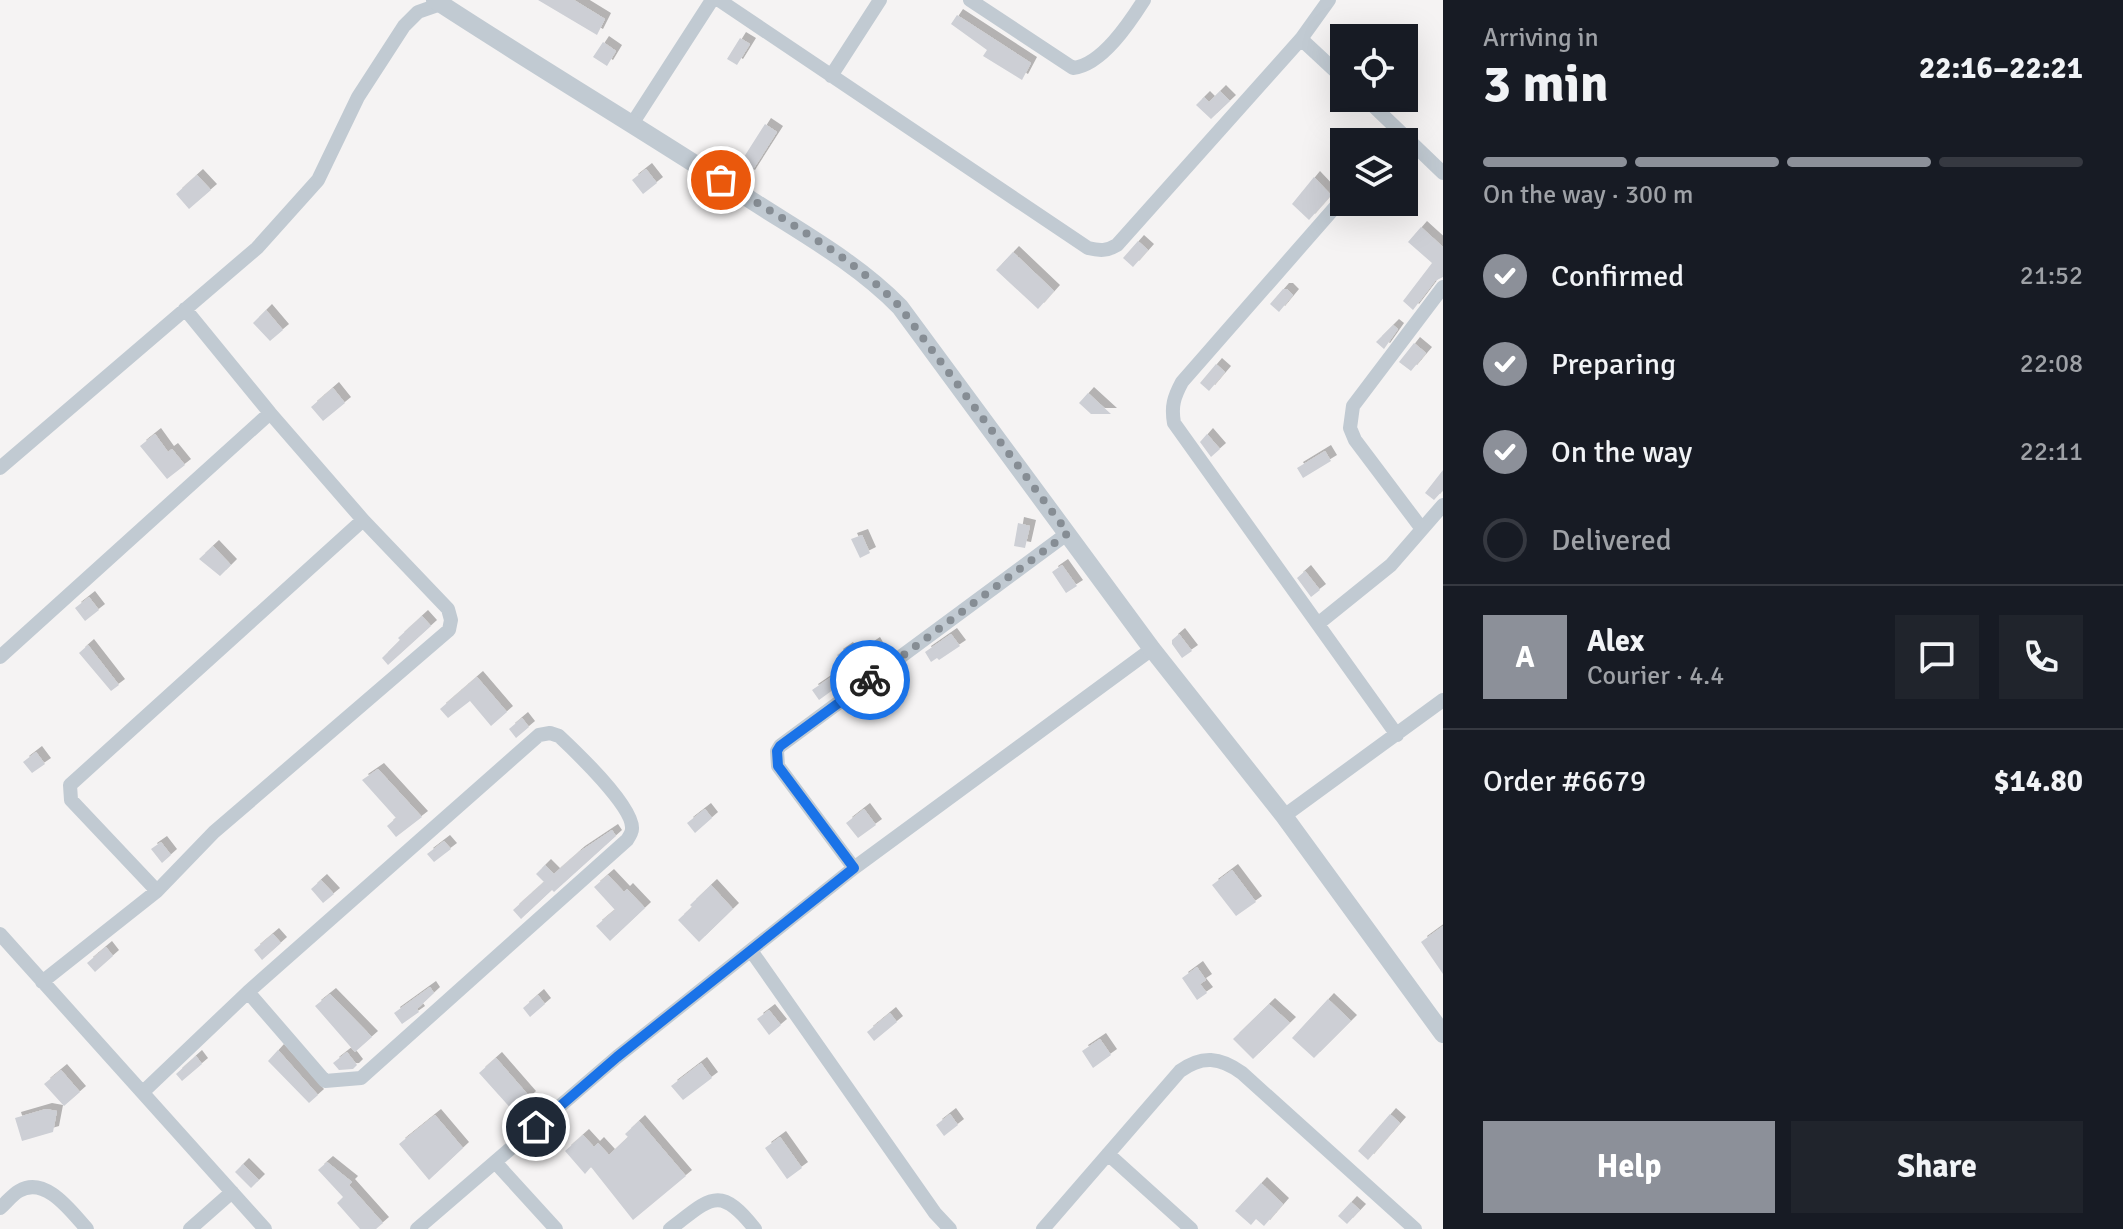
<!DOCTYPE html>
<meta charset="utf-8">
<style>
body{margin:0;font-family:Signika,sans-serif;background:#20242c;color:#f1f3f6;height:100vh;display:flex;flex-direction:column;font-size:30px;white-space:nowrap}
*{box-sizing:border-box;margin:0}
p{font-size:26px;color:#9ea1a6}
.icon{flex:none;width:44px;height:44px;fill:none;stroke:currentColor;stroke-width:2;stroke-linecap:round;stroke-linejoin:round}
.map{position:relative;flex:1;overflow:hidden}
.side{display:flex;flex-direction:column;background:#171b24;width:680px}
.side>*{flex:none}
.controls{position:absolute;left:1330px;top:24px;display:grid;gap:16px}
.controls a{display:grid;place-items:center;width:88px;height:88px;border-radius:0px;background:#171b24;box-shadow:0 8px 32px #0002;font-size:40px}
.pin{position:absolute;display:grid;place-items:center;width:68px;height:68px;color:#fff;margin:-34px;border:4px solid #fff;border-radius:50%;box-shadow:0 2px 8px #0007}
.courier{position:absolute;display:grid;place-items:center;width:80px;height:80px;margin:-40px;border:6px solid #1a73e8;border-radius:50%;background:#fff;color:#222;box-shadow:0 2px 10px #0007}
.headline em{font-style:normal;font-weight:800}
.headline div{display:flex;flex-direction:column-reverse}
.headline{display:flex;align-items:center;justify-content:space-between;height:136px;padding:0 40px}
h1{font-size:52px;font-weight:800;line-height:60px}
.bar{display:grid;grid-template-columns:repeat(4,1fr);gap:12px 8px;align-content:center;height:96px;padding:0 40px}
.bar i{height:10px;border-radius:6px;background:#363941}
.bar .selected{background:#8c9099}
.bar p{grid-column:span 4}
.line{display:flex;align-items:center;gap:20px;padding:0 40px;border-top:2px solid #363941}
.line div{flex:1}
.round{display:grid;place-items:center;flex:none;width:84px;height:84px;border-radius:0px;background:#20242c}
ol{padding:0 40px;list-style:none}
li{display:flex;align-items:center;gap:24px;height:88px}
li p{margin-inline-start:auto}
li .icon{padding:8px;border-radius:50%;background:#8c9099;color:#fff;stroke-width:4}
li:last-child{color:#9ea1a6}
li i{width:44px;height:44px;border:4px solid #363941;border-radius:50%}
.cta{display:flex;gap:16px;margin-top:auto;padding:16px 40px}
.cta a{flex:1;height:92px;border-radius:0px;background:#8c9099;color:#fff;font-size:32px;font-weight:800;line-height:92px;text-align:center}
.cta a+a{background:#20242c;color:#f1f3f6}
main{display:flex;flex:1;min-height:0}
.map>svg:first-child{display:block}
.building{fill:#cdcfd5;filter:url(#shadow)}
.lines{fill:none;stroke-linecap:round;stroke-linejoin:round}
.minor{stroke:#c1cad2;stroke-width:14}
.tertiary{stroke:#c1cad2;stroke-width:18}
.done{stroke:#868d94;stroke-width:8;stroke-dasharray:0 14.4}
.route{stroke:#1a73e8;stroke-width:10}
</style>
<main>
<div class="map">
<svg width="1443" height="1229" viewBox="0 0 1443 1229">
<defs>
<filter id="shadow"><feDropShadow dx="6" dy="-6" stdDeviation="0" flood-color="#0004"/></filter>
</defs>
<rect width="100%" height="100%" fill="#f5f3f3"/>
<path class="building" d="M538,0H574L605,19L597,35Z
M957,15L1031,63L1022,80L983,56L987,50L951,24Z
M740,38L750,44L737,65L727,59Z
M603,42L616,51L607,66L593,57Z
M1220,91L1230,101L1211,119L1196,105L1204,97L1209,102Z
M765,124L777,132L749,176L737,168Z
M646,169L657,183L643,194L632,180Z
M197,175L211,190L189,209L176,194Z
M1314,177L1331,195L1309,220L1292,204Z
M1421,227L1443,247V277L1435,281L1413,310L1403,301L1432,263L1408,242Z
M1138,241L1148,250L1133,267L1123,258Z
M1013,252L1054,291L1038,309L996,270Z
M1283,289H1287L1293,295L1279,312L1270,304Z
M266,310L283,330L270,341L253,323Z
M1393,325L1398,329L1384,349L1376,342Z
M1414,343L1426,353L1411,371L1399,362Z
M1216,364L1225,372L1209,391L1200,383Z
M333,388L345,403L323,421L311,407Z
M1088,393L1111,414H1091L1079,403Z
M155,434L168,452L172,449L185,465L167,479L140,446Z
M1207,434L1220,449L1211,457L1200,442Z
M1325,451L1331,461L1303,478L1297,468Z
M1443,470V490L1434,500L1425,493Z
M1018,523L1030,526L1025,548L1014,546Z
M862,535L870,553L860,558L851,539Z
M213,546L231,565L220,576L199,559Z
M1062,565L1077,586L1066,593L1052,572Z
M1305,571L1320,590L1311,597L1297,578Z
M89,597L99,610L85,621L75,608Z
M422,616L431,626L388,665L382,658L400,640L398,638Z
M951,634L960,646L939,660L937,658L931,662L925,652Z
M1179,634L1192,651L1182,658L1172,644V640Z
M874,643L881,655L819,700L812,690L846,667L837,655L847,648L853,657Z
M88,645L119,685L111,691L79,653Z
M477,677L507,712L491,726L470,701L448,718L440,709Z
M522,718L529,727L516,738L509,729Z
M36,752L45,764L32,773L23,762Z
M378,769L422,817L396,837L387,826L396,818L362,780Z
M705,809L712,818L695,833L687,823Z
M864,809L876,825L858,838L846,823Z
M612,830L616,836L554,892L552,890L521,919L513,910L544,882L536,874L545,865L554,874L579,852Z
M444,841L451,849L434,862L427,854Z
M161,842L171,855L162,863L151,849Z
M1232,870L1256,902L1236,916L1212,885Z
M608,875L624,892L627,889L645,908L610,941L596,926L615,910L594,887Z
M321,880L334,894L323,903L311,889Z
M711,885L733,909L699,942L678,920L692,907L690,905Z
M1443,926V974L1421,942Z
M273,934L281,943L262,960L254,950Z
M106,947L113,956L95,972L87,963Z
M1197,967L1206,980L1200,984L1207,993L1197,1000L1182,978Z
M430,987L434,993L417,1009L419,1012L402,1024L394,1013Z
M330,994L372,1037L355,1052L315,1006Z
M538,995L545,1004L530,1017L523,1008Z
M1328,999L1351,1021L1314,1058L1292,1038Z
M1269,1004L1290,1023L1253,1059L1233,1039Z
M769,1010L781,1025L769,1035L757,1019Z
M890,1013L897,1022L874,1041L867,1032Z
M1100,1039L1111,1055L1093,1068L1082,1051Z
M278,1050L318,1095L309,1103L268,1061Z
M347,1052L357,1065L353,1069L339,1070L333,1063Z
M196,1056L202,1064L182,1081L176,1074Z
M496,1058L530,1097L514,1112L479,1073Z
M701,1063L712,1078L683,1100L671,1086Z
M61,1070L80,1092L64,1106L44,1084Z
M46,1109L57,1111L53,1132L22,1141L15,1118Z
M950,1114L958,1125L944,1136L936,1125Z
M1390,1114L1400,1123L1368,1160L1358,1151Z
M435,1115L463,1148L429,1180L399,1144Z
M639,1121L686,1176L633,1220L591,1167L585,1174L565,1151L583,1135L594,1147L598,1143L609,1155L628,1137L625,1134Z
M780,1137L802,1168L787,1179L765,1148Z
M327,1162L352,1182L349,1185L383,1223L376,1229H360L337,1203L343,1197L318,1170Z
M243,1164L259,1180L251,1188L235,1172Z
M1261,1183L1283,1204L1264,1226L1256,1219L1251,1225L1235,1211Z
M1351,1202L1360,1210L1347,1224L1338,1216Z"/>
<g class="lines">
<path class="minor" d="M719,0L1088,248C1100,251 1107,251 1117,245L1301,39L1329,0
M970,0L1073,68C1102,65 1130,22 1144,0
M1301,39L1344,79
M831,76L880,0
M1365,98L1443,173
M632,124L712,0
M1344,197L1182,382C1174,397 1171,406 1174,423L1397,735
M0,468L257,248L318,180L358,97L404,26L418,12L441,4
M1422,529L1355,440L1350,428L1353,406L1443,287
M1319,623L1391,565L1443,505
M0,657L270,413
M1284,816L1443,700
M854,868L778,766L777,751L780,746L1068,533
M157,891L71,800L70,785L363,520
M0,934L265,1229
M752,952L935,1213L950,1229
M42,982L157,891L214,832L449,630L451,620L448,609L363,520L270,413L185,309
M143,1092L248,992L539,735L550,733L559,736C575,751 634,807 632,829C632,832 629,837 627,840L361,1078L325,1081L248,992
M1108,1154L1191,1229
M495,1162L556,1229
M0,1208C6,1203 12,1195 19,1191C46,1175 72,1213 87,1229
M190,1229L232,1192
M417,1229L617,1057L854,868L1152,649
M670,1229C710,1199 719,1183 755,1229
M1043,1229L1180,1071C1202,1055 1220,1057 1242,1073L1415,1229"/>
<path class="tertiary" d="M435,0C539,68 647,132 751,200C802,233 857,263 900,307L1152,649L1284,816L1443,1034"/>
</g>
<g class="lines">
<path class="done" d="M721,180C782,220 850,254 900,307L1068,533L870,680"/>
<path class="route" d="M536,1127L617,1057L854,868L778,766L777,751L780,746L870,680"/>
</g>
</svg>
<div class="controls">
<a><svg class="icon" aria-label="locate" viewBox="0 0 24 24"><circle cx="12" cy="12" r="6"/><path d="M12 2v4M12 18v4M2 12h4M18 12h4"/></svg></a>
<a><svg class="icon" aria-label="layers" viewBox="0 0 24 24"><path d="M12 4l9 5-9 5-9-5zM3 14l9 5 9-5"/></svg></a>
</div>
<div class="pin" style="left:721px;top:180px;background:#ea580c"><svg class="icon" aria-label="bag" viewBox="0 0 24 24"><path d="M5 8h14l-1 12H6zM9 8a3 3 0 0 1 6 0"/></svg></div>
<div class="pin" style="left:536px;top:1127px;background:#1f2937"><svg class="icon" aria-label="home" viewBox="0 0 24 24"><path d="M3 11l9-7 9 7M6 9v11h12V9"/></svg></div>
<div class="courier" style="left:870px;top:680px"><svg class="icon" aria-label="bike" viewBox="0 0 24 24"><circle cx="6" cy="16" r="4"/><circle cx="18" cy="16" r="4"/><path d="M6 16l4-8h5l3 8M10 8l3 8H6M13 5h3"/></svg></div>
</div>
<section class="side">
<div class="headline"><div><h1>3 min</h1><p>Arriving in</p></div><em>22:16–22:21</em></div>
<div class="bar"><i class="selected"></i><i class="selected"></i><i class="selected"></i><i></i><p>On the way · 300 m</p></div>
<ol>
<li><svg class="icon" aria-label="check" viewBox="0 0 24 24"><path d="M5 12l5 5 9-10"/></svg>Confirmed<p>21:52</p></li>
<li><svg class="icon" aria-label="check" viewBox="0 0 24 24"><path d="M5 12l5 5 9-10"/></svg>Preparing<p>22:08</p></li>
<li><svg class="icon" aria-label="check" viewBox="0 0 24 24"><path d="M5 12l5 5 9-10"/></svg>On the way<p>22:11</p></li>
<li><i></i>Delivered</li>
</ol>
<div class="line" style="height:144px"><b class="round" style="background:#8c9099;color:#fff">A</b><div><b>Alex</b><p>Courier · 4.4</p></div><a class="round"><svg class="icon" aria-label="chat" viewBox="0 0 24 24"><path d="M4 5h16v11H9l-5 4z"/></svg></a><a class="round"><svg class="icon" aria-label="phone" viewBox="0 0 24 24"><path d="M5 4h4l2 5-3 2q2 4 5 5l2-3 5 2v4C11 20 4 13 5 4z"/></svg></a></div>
<div class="line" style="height:104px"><div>Order #6679</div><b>$14.80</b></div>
<div class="cta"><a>Help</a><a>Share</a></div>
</section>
</main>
